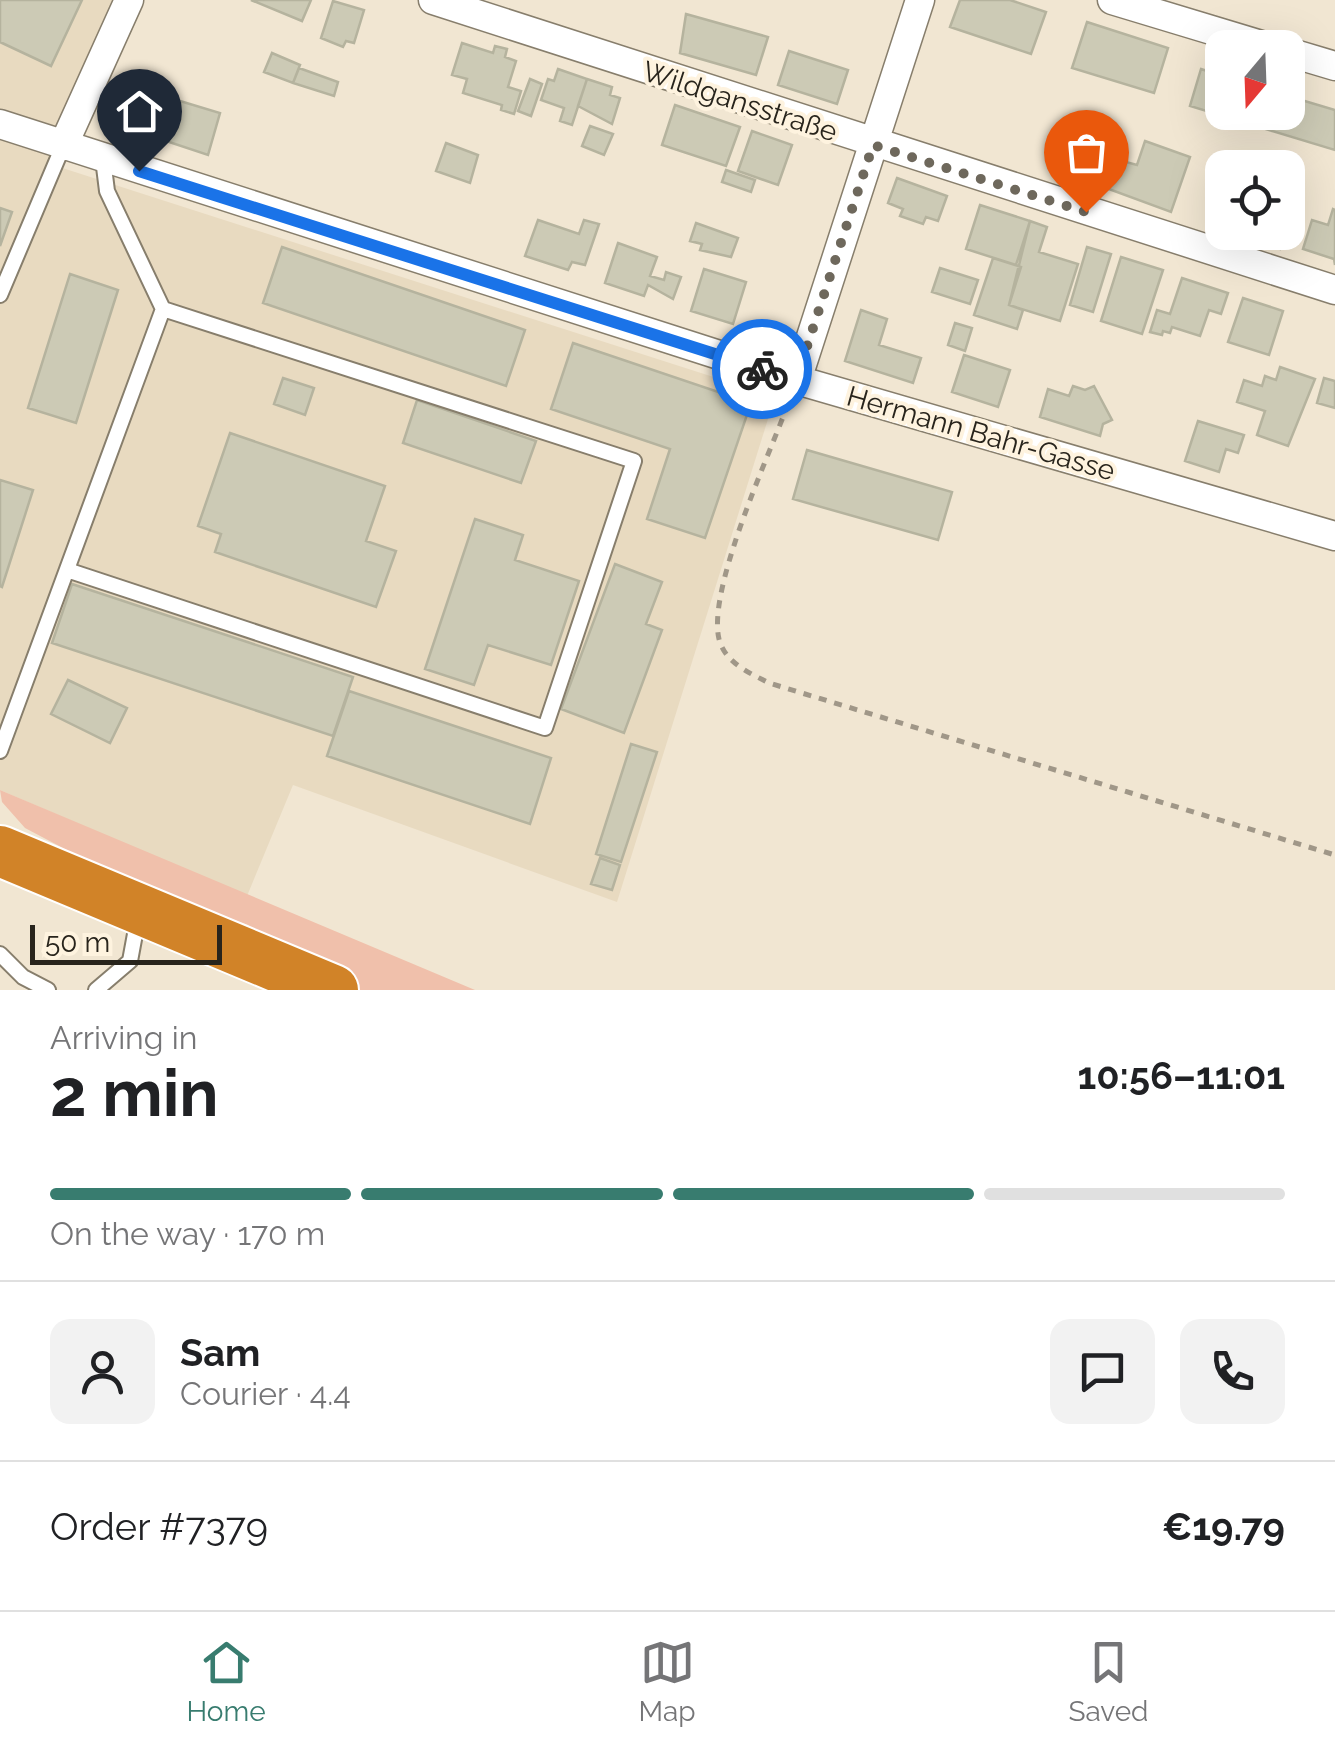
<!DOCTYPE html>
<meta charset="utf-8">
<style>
body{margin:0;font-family:Raleway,sans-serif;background:#f2f2f2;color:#202124;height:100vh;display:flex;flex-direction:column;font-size:38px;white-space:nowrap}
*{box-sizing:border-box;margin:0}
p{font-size:32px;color:#757577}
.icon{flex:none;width:55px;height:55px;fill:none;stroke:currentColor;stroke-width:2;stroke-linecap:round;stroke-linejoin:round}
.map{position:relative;height:990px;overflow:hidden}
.panel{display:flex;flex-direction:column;background:#fff;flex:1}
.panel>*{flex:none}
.needle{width:65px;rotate:199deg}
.controls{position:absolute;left:1205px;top:30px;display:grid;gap:20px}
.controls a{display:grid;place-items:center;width:100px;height:100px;border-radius:20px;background:#fff;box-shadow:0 10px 40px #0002;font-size:50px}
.scale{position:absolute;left:30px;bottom:25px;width:192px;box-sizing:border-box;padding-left:10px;border:5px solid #28241c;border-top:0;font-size:28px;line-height:35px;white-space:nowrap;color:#28241c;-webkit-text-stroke:8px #fef3df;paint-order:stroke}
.pin{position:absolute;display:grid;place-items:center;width:85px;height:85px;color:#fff;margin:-102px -42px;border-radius:50% 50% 50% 0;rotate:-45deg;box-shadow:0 0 10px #0007}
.pin .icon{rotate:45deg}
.courier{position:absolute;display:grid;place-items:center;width:100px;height:100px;margin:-50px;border:8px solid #1a73e8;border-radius:50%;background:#fff;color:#222;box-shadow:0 2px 12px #0007}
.summary em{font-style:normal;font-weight:700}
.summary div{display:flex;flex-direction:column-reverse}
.summary{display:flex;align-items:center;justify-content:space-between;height:170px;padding:0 50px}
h1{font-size:65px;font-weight:700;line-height:75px}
.bar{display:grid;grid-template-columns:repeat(4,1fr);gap:15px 10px;align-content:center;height:120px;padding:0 50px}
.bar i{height:12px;border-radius:8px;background:#e0e0e0}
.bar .on{background:#387c6f}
.bar p{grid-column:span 4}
.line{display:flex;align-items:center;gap:25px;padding:0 50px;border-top:2px solid #e0e0e0}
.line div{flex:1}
.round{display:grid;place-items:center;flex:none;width:105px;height:105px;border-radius:20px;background:#f2f2f2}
.dock{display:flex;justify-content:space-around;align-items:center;height:140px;border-top:2px solid #e0e0e0;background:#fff;font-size:28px;color:#757577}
.dock a{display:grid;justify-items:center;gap:5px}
.dock .on{color:#387c6f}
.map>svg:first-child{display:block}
.built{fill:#e8dac0}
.green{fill:#f0c0ab}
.building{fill:#cccab5;stroke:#b5b39e;stroke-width:2.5}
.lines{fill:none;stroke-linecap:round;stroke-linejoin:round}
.lane-casing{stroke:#877e6c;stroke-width:18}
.street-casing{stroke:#877e6c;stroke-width:31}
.highway-casing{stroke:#fff;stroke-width:54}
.path{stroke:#a09788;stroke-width:5;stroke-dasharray:8 8;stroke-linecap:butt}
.lane{stroke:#fff;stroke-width:14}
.street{stroke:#fff;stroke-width:28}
.highway{stroke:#d18328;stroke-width:50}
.done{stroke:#6e685c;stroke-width:10;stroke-dasharray:0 18}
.route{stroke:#1a73e8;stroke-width:12}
.labels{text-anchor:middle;stroke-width:8;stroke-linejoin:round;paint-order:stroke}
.street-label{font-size:28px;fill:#28241c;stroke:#fef3df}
</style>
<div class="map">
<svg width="1335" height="990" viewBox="0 0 1335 990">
<rect width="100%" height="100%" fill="#f1e6d2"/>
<path class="built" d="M0,0H115L50,164L766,394L773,403L617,902L293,785L247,896L0,790Z"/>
<path class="green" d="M0,790L475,990H359L293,962L248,925L118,877L25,828L2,802Z"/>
<path class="building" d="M0,0H82L51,66L0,42Z
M251,0H311L302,21Z
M960,0H1010L1046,12L1031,54L950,27Z
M333,1L364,10L354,43L346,41L343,47L321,38Z
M686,14L768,37L756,75L680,53Z
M1087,22L1168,48L1154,93L1072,68Z
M462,43L493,53L495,46L507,49L505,57L516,61L508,87L521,91L514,114L501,110L502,105L463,93L467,79L452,75Z
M789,51L848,70L837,104L778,85Z
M272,53L300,65L293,83L264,72Z
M299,68L338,82L334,96L293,83Z
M558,69L587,79L572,125L560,121L564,108L541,100L548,79L554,81Z
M1201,69L1222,76V112H1277L1272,131L1190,106Z
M530,79L542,84L531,116L518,111Z
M587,79L612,87L610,95L620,98L612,124L578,106Z
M1288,96L1335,110V150L1272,131L1277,112H1288Z
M180,101L220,113L208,155L163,140Z
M675,105L740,127L726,166L662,145Z
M590,126L613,134L604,155L582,146Z
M752,131L792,145L778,185L738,171Z
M1145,141L1190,157L1171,212L1106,188L1115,159L1137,165Z
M446,143L478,155L470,183L436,171Z
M726,170L755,180L751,192L722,182Z
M897,178L947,196L938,221L926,217L923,224L900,216L903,209L888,203Z
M1222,186V230L1209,226Z
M980,205L1030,221L1016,265L966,249Z
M0,208L12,212L0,246Z
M1333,209L1335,210V265L1334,259L1303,249L1312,220L1328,225Z
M538,220L579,234L584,220L599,224L585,265L572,262L568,270L525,256Z
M1030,221L1047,227L1039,252L1078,264L1060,321L1009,305Z
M696,223L738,238L731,257L700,250L702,244L690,241Z
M1230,232H1285L1280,249Z
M618,243L657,257L650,276L664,280L666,272L681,277L673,299L648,285L644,296L605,283Z
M282,247L525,330L506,386L263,303Z
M1087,247L1111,254L1093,312L1070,305Z
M1121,257L1163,270L1142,334L1101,321Z
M993,258L1021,267L1009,305L1023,310L1017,329L974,315Z
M940,268L978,280L970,304L932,292Z
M704,269L746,282L733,324L691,311Z
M70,274L118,290L76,423L28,408Z
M1182,278L1228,293L1221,314L1209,310L1200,336L1172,327L1170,333L1163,331L1162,335L1150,332L1157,310L1170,314Z
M1243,298L1283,311L1269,355L1228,342Z
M861,310L887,319L879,345L921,358L913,383L845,361Z
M955,323L972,328L965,351L948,345Z
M573,343L751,403L705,538L647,519L670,449L551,409Z
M964,355L1010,370L998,407L952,392Z
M964,355L1010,370L998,407L952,392Z
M1280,367L1315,379L1288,446L1257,435L1265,411L1237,402L1244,380L1262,386L1265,376L1276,380Z
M283,378L314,388L305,415L274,404Z
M1324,378L1335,381V408L1317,403Z
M1073,386L1085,390L1094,386L1112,420L1103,424L1100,436L1040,417L1048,389L1069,396Z
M417,400L536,441L521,483L403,443Z
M1198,421L1244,435L1238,453L1226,449L1219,472L1185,461Z
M230,433L385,486L366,541L396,551L376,607L215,552L221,534L198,526Z
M807,450L952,492L938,540L793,499Z
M0,480L33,490L2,587L0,586Z
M475,519L523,535L515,560L579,581L551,665L488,645L474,685L425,669Z
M615,564L662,582L646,624L662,630L624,733L561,709Z
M72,584L353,677L333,736L52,643Z
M68,680L127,708L110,743L51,714Z
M349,691L551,758L530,824L327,756Z
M631,744L657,752L621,862L596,854Z
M600,858L620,865L612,890L591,884Z"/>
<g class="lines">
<defs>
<path id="lane" d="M103,159L107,191L163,309
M0,295L63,146
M0,751L163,309L634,461L545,728L67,570
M0,954L23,977L48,990
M96,990L130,961L135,934"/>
<path id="street" d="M433,0L1335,290
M1112,0L1271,48
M1288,52L1335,66
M0,124L797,380L1335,536
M63,146L129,0
M797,380L920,0"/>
<path id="highway" d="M0,851L333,990"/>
</defs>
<use href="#lane" class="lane-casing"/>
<use href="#street" class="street-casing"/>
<use href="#highway" class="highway-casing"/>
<path class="path" d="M788,404C769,456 707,589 719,639C725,663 750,673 769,683L1335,855"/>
<use href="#lane" class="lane"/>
<use href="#street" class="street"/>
<use href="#highway" class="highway"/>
</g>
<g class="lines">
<path class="done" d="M762,369L796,380L873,145L1086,212"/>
<path class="route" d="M139,171L762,369"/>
</g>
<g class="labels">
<g class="street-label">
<text transform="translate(740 101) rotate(18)" y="10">Wildgansstraße</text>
<text transform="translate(981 433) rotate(16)" y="10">Hermann Bahr-Gasse</text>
</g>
</g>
</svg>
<div class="controls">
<a><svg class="needle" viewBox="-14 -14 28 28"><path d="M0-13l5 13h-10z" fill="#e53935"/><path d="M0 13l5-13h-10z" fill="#757577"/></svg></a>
<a><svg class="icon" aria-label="locate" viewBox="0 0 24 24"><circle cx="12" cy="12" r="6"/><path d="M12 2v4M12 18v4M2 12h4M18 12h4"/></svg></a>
</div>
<div class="scale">50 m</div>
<div class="pin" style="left:1086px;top:212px;background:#ea580c"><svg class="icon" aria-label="bag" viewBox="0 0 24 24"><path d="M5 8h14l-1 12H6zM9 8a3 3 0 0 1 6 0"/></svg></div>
<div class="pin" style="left:139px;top:171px;background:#1f2937"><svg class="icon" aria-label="home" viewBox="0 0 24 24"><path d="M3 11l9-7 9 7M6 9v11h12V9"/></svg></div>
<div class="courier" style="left:762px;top:369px"><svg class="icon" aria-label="bike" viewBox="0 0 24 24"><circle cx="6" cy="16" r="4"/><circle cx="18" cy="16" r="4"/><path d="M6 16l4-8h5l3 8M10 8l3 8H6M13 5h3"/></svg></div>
</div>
<section class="panel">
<div class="summary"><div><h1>2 min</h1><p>Arriving in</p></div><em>10:56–11:01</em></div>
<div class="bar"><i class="on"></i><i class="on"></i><i class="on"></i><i></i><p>On the way · 170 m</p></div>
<div class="line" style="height:180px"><a class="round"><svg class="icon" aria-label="person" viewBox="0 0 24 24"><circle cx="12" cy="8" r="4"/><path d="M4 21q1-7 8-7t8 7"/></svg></a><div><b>Sam</b><p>Courier · 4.4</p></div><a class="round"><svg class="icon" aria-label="chat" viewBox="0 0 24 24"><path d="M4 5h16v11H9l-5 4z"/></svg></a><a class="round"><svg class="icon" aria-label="phone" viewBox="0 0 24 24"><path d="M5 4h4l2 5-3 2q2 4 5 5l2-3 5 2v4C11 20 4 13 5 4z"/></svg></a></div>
<div class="line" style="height:130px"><div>Order #7379</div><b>€19.79</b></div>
</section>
<nav class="dock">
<a class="on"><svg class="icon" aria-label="home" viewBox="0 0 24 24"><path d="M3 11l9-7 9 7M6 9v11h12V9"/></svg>Home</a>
<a><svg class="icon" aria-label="map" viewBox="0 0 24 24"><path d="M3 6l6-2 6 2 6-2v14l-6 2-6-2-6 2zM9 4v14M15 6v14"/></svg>Map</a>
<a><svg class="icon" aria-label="saved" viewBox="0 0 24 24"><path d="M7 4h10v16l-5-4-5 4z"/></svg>Saved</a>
</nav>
